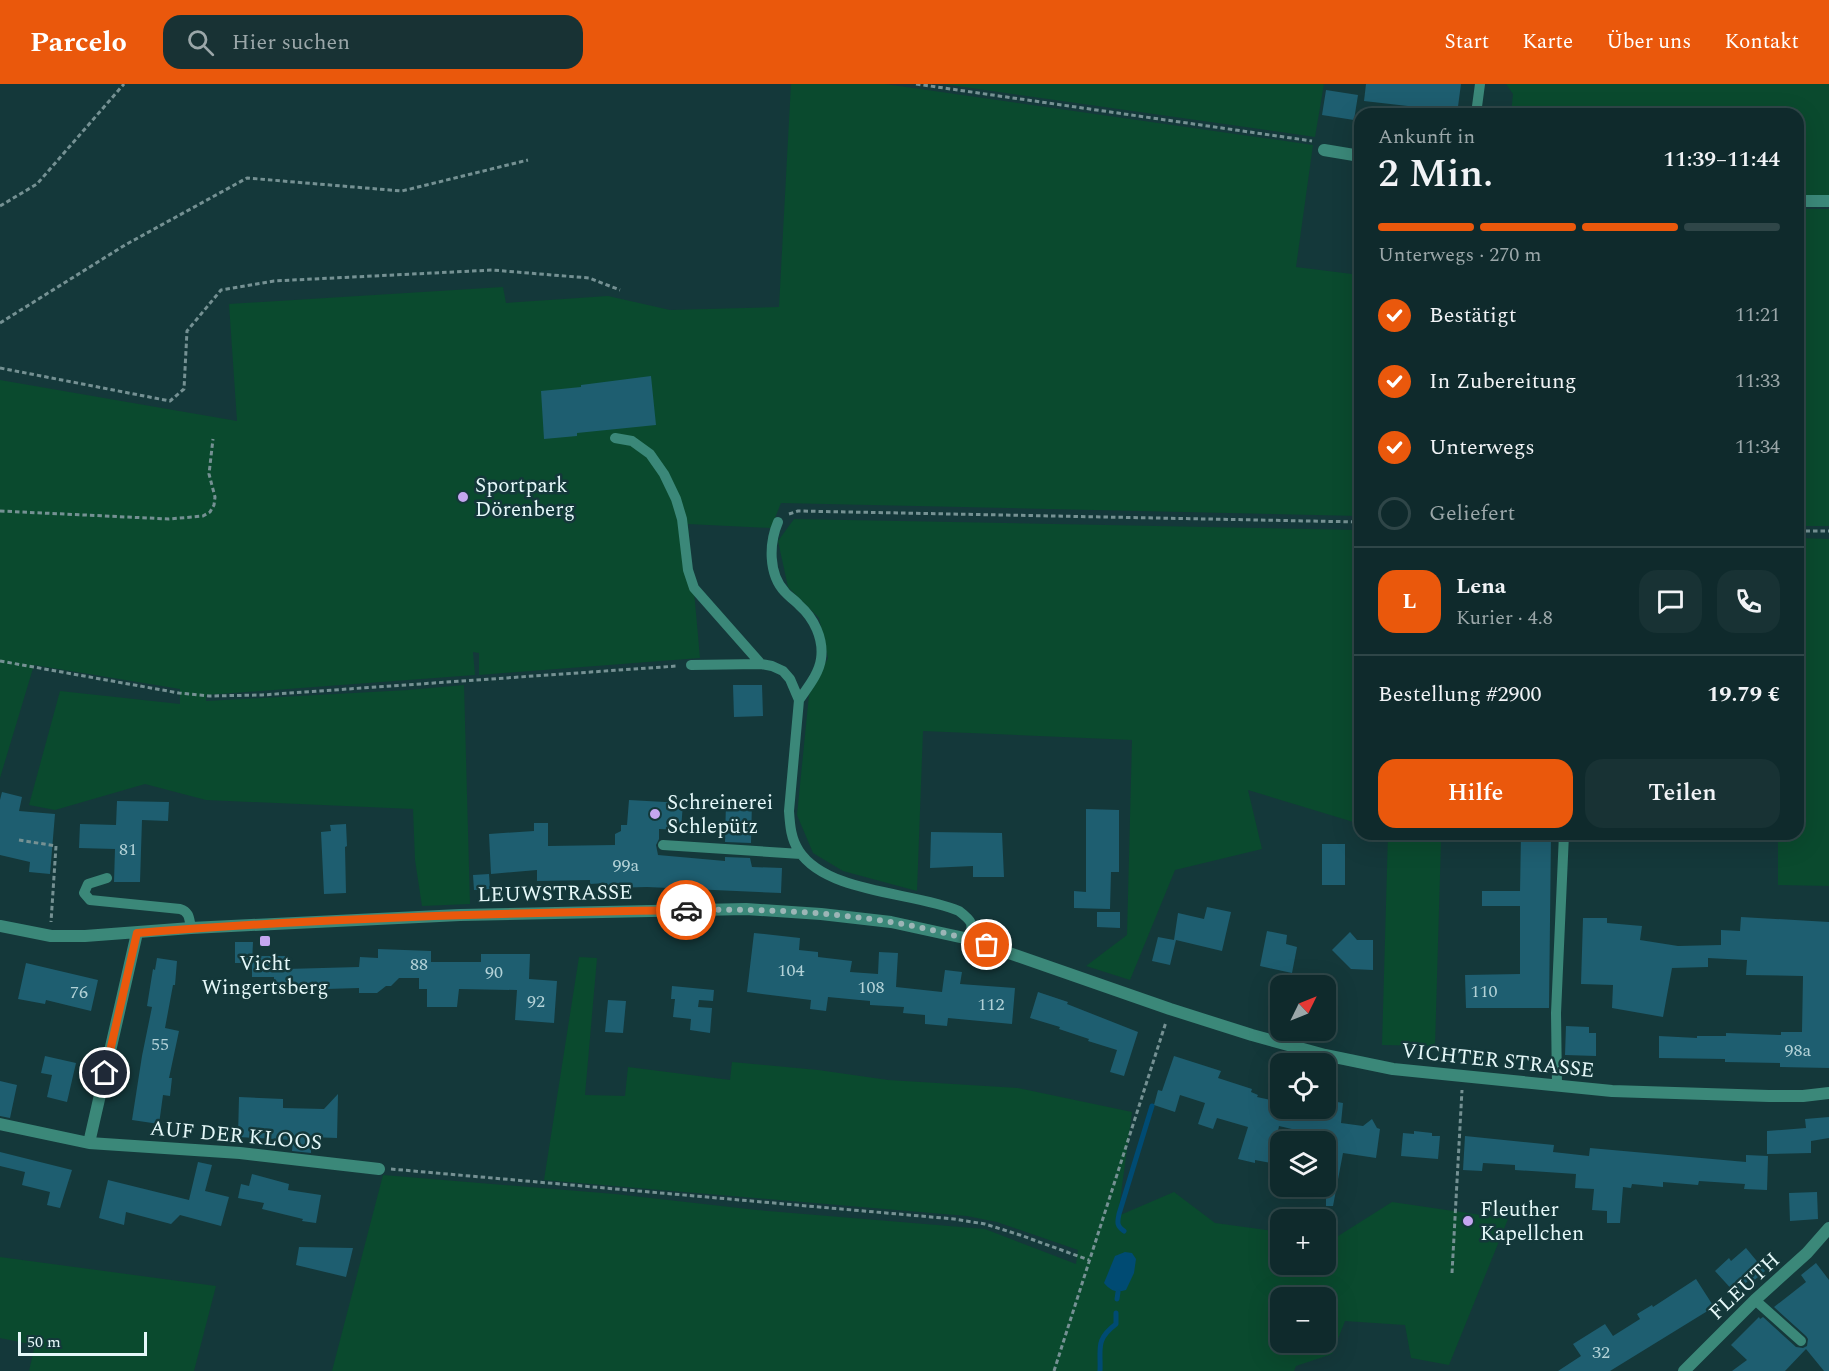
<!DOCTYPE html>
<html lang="de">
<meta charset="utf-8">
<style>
body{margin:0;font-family:Spectral,serif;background:#183234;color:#f1f3f6;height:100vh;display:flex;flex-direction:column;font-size:22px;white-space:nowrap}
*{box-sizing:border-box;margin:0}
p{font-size:20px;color:#9ba7a9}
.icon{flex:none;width:33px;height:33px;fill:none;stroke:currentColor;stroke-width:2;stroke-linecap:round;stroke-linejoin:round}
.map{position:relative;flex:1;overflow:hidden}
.sheet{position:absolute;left:1354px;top:24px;width:450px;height:732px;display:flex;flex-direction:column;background:#0f2a2c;border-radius:18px;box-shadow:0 6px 24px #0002,0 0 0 2px #2f4648}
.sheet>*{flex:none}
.needle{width:39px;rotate:47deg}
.controls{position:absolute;left:1270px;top:891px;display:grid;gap:12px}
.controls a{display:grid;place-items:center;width:66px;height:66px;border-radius:12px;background:#0f2a2c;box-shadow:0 6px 24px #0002,0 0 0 2px #2f4648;font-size:30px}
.scale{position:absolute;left:18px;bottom:15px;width:129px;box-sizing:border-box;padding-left:6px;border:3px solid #e5f8f9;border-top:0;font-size:16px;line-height:21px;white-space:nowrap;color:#e5f8f9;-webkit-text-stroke:4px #14383a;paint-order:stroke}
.pin{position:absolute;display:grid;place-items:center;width:51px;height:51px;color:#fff;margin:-26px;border:3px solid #fff;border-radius:50%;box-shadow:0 2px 6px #0007}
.courier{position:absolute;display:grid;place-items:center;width:60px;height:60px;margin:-30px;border:4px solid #ea580c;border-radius:50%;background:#fff;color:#222;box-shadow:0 2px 8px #0007}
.summary em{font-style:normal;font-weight:600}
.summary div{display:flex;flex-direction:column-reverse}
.summary{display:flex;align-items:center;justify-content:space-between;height:102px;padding:0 24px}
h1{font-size:39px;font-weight:600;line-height:45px}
.bar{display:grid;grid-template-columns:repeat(4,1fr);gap:9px 6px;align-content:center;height:72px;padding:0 24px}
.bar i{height:8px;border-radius:4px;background:#2f4648}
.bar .on{background:#ea580c}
.bar p{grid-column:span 4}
.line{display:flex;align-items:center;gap:15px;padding:0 24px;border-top:2px solid #2f4648}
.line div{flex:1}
.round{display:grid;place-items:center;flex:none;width:63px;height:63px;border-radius:18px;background:#183234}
ol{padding:0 24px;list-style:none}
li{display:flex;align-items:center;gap:18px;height:66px}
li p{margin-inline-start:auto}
li .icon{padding:6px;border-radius:50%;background:#ea580c;color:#fff;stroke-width:4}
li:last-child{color:#9ba7a9}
li i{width:33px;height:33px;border:3px solid #2f4648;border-radius:50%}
.primary-button{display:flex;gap:12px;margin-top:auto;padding:12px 24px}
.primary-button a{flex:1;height:69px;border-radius:18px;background:#ea580c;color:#fff;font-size:24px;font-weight:600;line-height:69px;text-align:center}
.primary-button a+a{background:#183234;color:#f1f3f6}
header{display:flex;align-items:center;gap:36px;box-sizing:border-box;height:84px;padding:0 30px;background:#ea580c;color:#fff}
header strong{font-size:28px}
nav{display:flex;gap:33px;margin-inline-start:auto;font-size:21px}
.search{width:420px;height:54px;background:#183234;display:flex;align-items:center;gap:15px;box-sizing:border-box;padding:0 21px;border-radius:18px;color:#9ba7a9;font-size:22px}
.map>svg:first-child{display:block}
.green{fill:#0a4a2e;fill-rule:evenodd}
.water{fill:#004b73}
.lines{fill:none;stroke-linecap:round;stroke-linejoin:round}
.stream{stroke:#004b73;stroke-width:5}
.building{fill:#1e5e70}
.path{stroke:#759193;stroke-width:3;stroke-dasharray:4.5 3;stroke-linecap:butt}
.lane{stroke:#3b8879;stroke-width:10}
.street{stroke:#3b8879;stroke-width:12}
.done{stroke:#9cb5b6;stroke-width:6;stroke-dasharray:0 10.8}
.route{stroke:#ea580c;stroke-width:8}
.poi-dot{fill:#c5a6f0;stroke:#14383a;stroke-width:2}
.labels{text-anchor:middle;stroke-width:5;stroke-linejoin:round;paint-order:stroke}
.number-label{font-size:18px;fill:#b3d2d7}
.poi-label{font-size:21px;fill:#e5f8f9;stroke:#14383a;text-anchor:start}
.street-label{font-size:21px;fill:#e5f8f9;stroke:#14383a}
</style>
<header>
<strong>Parcelo</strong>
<div class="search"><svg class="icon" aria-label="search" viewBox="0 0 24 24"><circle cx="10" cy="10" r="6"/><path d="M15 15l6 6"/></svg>Hier suchen</div>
<nav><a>Start</a><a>Karte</a><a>Über uns</a><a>Kontakt</a></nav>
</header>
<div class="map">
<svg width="1829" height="1287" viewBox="0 0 1829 1287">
<rect width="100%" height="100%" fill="#14383a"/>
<path class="green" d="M791,0H885L1313,61L1296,183L1360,191V432L781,419L771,444L688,440L700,574L479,591V569L473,568L475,591L206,611V617L408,606L464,601L470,820L422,822L415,776L413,725L206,716L145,700L55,726L29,721L60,607L180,620V605L34,581L0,694V296L237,337L229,220L503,203L506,219L608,212L670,226L779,223Z
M943,0H1324L1315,53Z
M1506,0H1829V114L1799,113L1798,30H1511L1513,10Z
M1798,125H1829V442H1799Z
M794,435L1360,446V740L1248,706L1262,765L1175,786L1130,896L1086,882L1127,851L1132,656L923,647L917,807L843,787L813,769L797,731L809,611L828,574L819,534L788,503L778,457Z
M1799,454L1829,455V802L1778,801V750H1798Z
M1388,750H1509V758L1441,756L1435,962L1382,961Z
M579,873L597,874L585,1011L625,1012L628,983L730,996L732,978L818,986L888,996L1018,1004L1132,1028L1118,1132L1174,1108L1215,1139L1281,1148V1180H1326V1153L1335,1154L1392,1118L1508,1135L1449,1281L1411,1274L1405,1241L1345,1237L1332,1270L1296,1282L1294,1287H332L383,1091L615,1110L757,1126L985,1145L1076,1180L1078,1166L997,1138L967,1132L544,1096ZM1281,1214H1326V1258H1281Z
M0,1173L216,1202L194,1287H29L35,1261L0,1254Z"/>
<path class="water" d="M1125,1168L1132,1169L1136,1175L1134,1189L1126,1206C1116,1209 1111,1207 1104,1199L1115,1172Z"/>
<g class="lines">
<path class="stream" d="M1124,1147C1117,1142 1117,1139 1119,1130L1152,1022
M1117,1215L1118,1208
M1100,1287C1101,1264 1095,1256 1116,1240V1229"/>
</g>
<path class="building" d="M1366,0H1461L1457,30H1434V25L1364,17Z
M1326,6L1358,11L1354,36L1322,31Z
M651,292L656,341L577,349V352L544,355L541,307L581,303V301Z
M733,601H762L763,632L734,633Z
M2,708L22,713L19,727L55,730L50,790L29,788L30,778L0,771V716Z
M629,716L683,719L681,746L659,745V755L656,761L658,771L725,777V773L750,774L752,783L782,784L781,809L647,803L608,804L607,799L590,800V796L537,797V786L491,790L489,750L534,747V739H548V762L615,761V750L621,747V741H627Z
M117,717L169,718L168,737L142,736L140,798H114L115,765L79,764L80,740L116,741Z
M726,717L752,718L751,759L725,758Z
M1086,725L1119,726V788H1111L1110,825L1074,824V807L1086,808Z
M346,740L347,762L345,763L346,809L324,810L321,748L331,747L330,741Z
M931,748L1002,749L1004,793H973V782L930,784Z
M1521,750H1551L1549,924H1466L1465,891L1520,890V822H1482V807H1520Z
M1322,760H1345V801H1322Z
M489,790L490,805L474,806L473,791Z
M1207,823L1231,828L1222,867L1176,856L1170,881L1152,877L1158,853L1174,856L1178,829L1204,835Z
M1097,828H1120V844L1097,843Z
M1741,833L1829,838V984L1780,983V979L1725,978V975L1659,974V952L1697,954V952H1726V949L1781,951V948H1802L1803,892L1746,891L1747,876L1708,874V883L1672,884L1663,933L1612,924L1613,901L1581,900L1583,834H1607V839L1642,842L1640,856L1678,862L1721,861V846L1740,847Z
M1267,847L1287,851L1286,860L1297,863L1292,889L1260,882Z
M1350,848L1357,856H1373V886L1351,885L1332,866Z
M754,849L800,854L799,866L818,868V873L852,877L850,888L878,890L879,868L898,869L896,903L942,908L945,886L962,888L960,900L1015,904L1012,940L948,934L947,942L925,940V931L903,929L904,923L870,921V917L828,913L826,927L810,925L811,916L747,908Z
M235,858H253L252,879H235Z
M378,865L431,867V878H481V870H530L529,895L557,897L554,939L515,936L517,906L459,905L457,923H427V905H419V894H399L391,902H386L377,909H359V904L326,905V903L274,902V893H252V872H286V885L359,883L360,873L378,874Z
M157,874L177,877L175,901H173L165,944L179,947L169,994H172L170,1012L163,1011L159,1040L132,1036L142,972L152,923L147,922L153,885L155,886Z
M26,879L98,896L91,927L46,916L45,920L18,915Z
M672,902L714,906L713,917L699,916L698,923L712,924L710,949L690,946L691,935L673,933L675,915H671Z
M1038,908L1068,918L1067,920L1138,948L1124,992L1110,988L1117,966L1088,957L1089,955L1059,945L1060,943L1030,934Z
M608,916L626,917L623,949L605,948Z
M1566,942L1589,943V949H1596V972L1565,971Z
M45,972L76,979L67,1018L47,1013L52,991L41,989Z
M1174,972L1221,987L1218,994L1252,1005L1251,1008L1258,1011L1257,1013L1281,1018V1024H1326V1016L1343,1019L1341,1039L1363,1042L1372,1035L1377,1044L1380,1045L1376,1074L1343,1069L1333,1122H1326V1055L1312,1052L1313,1050L1279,1042L1271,1079L1255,1076V1079L1238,1075L1248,1043L1217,1034L1213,1045L1198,1040L1205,1019L1180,1011L1175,1028L1154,1021L1158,1006L1162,1007Z
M0,997L17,1001L10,1034L0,1032Z
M338,1010L337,1054L311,1053V1069L292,1067L293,1056L238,1053L239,1013L283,1015V1024L324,1025Z
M1829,1033V1054L1811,1057V1069L1767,1070V1047L1806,1044L1805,1035Z
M1414,1047L1432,1049V1052H1440L1438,1075L1401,1072L1403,1049L1414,1050Z
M1465,1052L1554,1061L1553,1068L1589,1072L1590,1064L1746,1078V1071L1768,1072L1767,1106L1744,1105L1745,1100L1699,1097L1698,1101L1663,1098V1103L1632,1100L1631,1104L1623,1103L1620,1139H1607V1127L1592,1126L1594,1105L1575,1104L1576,1090L1515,1086V1081L1483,1079L1482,1087L1463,1086Z
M0,1068L72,1086L60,1124L47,1121L50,1108L22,1101L25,1088L0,1082Z
M198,1078L212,1081L205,1107L229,1113L221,1142L180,1131L171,1140L126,1128L124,1141L99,1134L108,1096L189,1116Z
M252,1090L289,1100L288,1106L321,1111L316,1139L302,1137L303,1135L262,1125L264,1119L238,1114L241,1100L249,1102Z
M1817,1108L1818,1135L1790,1137L1789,1109Z
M299,1163L353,1164L346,1193L296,1181Z
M1746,1164L1765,1187L1751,1199L1749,1196L1735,1209L1715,1187L1729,1174L1731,1177Z
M1816,1179L1829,1196V1287H1824L1806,1265L1785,1287H1732L1747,1276L1731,1261L1759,1233L1760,1235L1763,1233L1796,1263L1803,1264L1807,1262L1808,1255L1806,1252L1774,1223L1806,1198L1801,1191Z
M1696,1195L1714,1223L1610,1287H1558L1581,1272L1573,1260L1605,1240L1613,1252L1640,1235L1637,1230L1652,1221L1653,1223Z"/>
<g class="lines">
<path class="path" d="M916,0L1312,57
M0,122L37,100L124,0
M0,239L125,161L247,94L402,107L528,76
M0,284L170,317L184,305L187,247L221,206L274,197L492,186L589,194L620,206
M0,427L169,435L203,432L210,428L214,421L215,413L209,390L213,355
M789,430L798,427L1360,438
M1798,447H1829
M0,577L179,609L209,612L262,611L677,582
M19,756L56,762L51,838
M391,1085L954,1135L985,1140L1020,1151L1089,1176
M1452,1189L1462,1006
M1054,1287L1166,938"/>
<path class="lane" d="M1476,30L1480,0
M615,354L632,357L650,370L664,390L676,415L682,435L688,486L694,504L761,580
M778,438C769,459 768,490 785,508C789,513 795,516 799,521C814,534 824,555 821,575C819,590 807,604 799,616
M691,581L761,580L772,582L783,587L790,595L799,616L789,727C790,742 791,755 799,767C827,810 916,808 959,827C972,837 974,839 969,855
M663,761L801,770
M107,794L88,800L84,809L90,816L180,825C190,828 189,835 191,844
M1557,1002L1556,929L1564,750
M1755,1216L1801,1257"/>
<path class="street" d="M1324,66L1360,72
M1798,117H1829
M0,842L51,852H85L191,844L460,831L746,825L821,830L891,838L969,855L1170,925L1252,951L1325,971L1393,985L1612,1007L1769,1012H1803L1829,1009
M0,1040L89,1059L240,1069L379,1085
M89,1059L137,849
M1684,1287L1755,1216L1807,1169L1829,1144"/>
</g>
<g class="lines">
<path class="done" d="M686,826C786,824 891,830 987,861"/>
<path class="route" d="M105,989L137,849C320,834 503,829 686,826"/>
</g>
<g class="poi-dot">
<circle cx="463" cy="413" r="6"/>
<circle cx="655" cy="730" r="6"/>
<rect x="259" y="851" width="12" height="12" rx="3"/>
<circle cx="1468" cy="1137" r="6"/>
</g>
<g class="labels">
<g class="number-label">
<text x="128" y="771">81</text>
<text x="626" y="787">99a</text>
<text x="419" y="886">88</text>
<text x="791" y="892">104</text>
<text x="494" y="894">90</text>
<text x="871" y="909">108</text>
<text x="1484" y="913">110</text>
<text x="79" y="914">76</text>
<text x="536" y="923">92</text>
<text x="991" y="926">112</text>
<text x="160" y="966">55</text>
<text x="1798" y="972">98a</text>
<text x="1601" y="1274">32</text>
</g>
<g class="poi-label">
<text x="475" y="408">Sportpark<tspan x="475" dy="24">Dörenberg</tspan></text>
<text x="667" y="725">Schreinerei<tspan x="667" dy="24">Schlepütz</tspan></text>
<text x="265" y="886" text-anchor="middle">Vicht<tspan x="265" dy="24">Wingertsberg</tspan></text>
<text x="1480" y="1132">Fleuther<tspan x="1480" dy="24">Kapellchen</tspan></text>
</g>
<g class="street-label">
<text transform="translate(555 809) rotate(-1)" y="7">LEUWSTRASSE</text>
<text transform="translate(1498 976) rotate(6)" y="7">VICHTER STRASSE</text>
<text transform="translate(236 1051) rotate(5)" y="7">AUF DER KLOOS</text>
<text transform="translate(1744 1202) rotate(-43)" y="7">FLEUTH</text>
</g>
</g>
</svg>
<div class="controls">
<a><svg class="needle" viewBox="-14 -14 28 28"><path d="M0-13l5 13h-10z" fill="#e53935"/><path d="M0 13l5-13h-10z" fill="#9ba7a9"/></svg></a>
<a><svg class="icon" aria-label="locate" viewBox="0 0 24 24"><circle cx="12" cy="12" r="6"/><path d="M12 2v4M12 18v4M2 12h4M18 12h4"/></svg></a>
<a><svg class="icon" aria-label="layers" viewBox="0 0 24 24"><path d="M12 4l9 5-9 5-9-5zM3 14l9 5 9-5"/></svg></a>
<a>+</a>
<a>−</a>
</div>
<div class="scale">50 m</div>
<div class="pin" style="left:987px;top:861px;background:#ea580c"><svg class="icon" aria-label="bag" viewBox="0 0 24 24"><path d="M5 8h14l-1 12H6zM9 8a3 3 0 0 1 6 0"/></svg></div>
<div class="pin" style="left:105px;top:989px;background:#1f2937"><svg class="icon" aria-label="home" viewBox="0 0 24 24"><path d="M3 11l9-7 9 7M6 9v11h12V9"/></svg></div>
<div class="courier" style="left:686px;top:826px"><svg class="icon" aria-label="car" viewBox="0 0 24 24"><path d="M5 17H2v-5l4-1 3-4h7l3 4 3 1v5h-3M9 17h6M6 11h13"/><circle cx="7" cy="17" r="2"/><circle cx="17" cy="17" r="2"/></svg></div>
<section class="sheet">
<div class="summary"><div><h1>2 Min.</h1><p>Ankunft in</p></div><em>11:39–11:44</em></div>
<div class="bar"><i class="on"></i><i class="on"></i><i class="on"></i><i></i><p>Unterwegs · 270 m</p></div>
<ol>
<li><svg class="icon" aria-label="check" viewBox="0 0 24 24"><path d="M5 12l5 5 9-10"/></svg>Bestätigt<p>11:21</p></li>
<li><svg class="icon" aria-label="check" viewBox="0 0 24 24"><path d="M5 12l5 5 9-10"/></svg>In Zubereitung<p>11:33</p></li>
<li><svg class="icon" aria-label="check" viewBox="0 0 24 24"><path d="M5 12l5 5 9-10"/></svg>Unterwegs<p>11:34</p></li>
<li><i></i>Geliefert</li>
</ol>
<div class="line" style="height:108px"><b class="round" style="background:#ea580c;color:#fff">L</b><div><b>Lena</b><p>Kurier · 4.8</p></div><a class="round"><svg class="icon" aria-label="chat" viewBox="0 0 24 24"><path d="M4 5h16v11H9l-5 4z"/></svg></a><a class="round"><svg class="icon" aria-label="phone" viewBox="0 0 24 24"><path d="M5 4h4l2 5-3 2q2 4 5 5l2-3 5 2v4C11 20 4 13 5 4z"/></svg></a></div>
<div class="line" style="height:78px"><div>Bestellung #2900</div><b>19.79 €</b></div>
<div class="primary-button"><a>Hilfe</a><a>Teilen</a></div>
</section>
</div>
